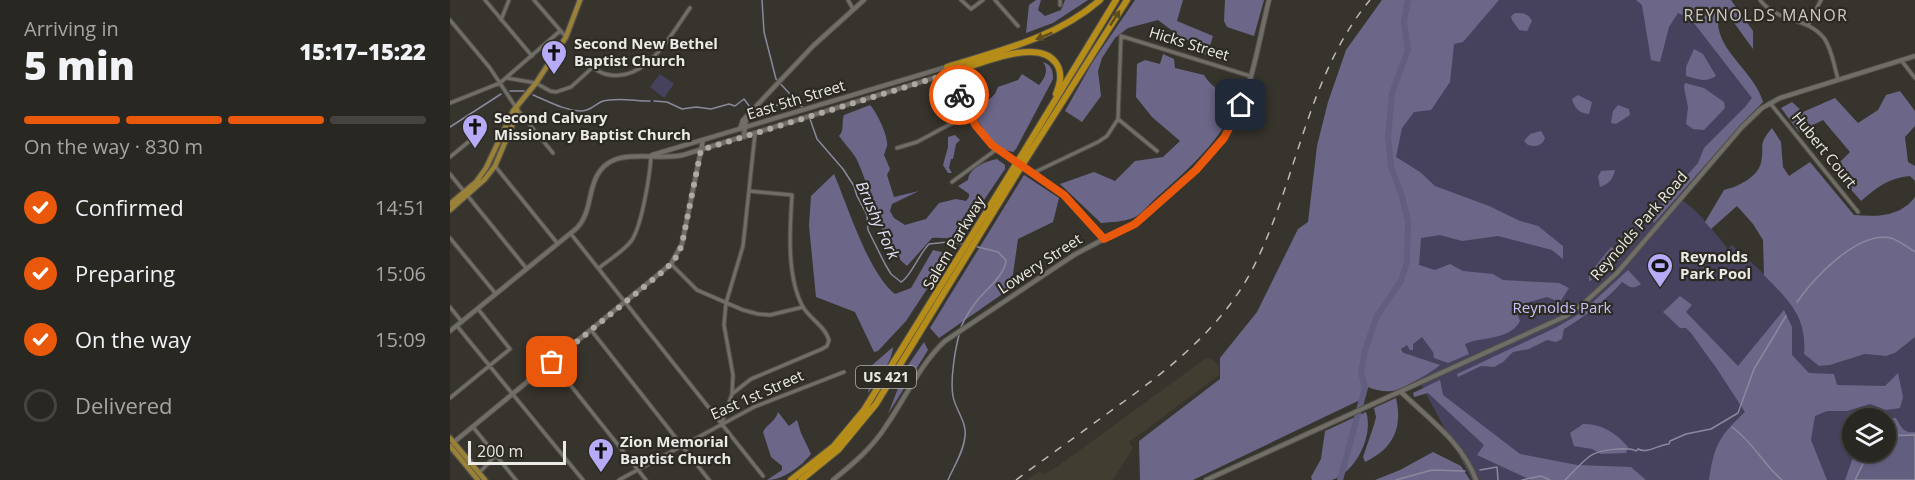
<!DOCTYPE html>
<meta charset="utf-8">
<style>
body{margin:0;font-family:"Open Sans",sans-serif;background:#35332f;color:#f1f3f6;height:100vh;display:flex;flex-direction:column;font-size:22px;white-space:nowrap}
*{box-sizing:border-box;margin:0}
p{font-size:20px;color:#a5a5a5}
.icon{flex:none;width:33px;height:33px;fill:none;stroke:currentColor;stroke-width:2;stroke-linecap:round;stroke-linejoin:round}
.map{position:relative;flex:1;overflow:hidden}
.sheet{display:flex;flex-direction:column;background:#292722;width:450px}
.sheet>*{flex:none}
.fabs{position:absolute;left:1392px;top:408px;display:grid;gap:12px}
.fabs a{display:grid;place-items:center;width:54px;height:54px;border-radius:50%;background:#292722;box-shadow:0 2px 4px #0004,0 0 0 2px #454440;font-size:30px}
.scale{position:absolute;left:18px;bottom:15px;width:98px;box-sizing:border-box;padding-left:6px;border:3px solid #eceae6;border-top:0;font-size:16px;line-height:21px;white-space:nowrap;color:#eceae6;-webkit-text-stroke:4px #2d2a23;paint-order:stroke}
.pin{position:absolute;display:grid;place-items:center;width:51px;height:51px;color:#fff;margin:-26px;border-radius:12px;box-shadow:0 3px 9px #0006}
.courier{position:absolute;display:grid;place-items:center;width:60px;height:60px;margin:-30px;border:4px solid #ea580c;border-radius:50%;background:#fff;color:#222;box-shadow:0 2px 8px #0007}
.overview em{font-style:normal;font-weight:800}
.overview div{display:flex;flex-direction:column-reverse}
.overview{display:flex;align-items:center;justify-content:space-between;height:102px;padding:0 24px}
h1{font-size:39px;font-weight:800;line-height:45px}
.bar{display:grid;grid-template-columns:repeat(4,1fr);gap:9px 6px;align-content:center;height:72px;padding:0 24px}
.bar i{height:8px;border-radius:4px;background:#454440}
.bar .on{background:#ea580c}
.bar p{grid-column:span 4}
ol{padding:0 24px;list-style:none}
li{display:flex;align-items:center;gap:18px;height:66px}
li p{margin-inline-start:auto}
li .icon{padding:6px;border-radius:50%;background:#ea580c;color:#fff;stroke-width:4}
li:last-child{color:#a5a5a5}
li i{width:33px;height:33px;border:3px solid #454440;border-radius:50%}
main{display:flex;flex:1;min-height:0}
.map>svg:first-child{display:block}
.built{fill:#413d30}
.green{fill:#46425e;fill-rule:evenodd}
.forest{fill:#6c6789}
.water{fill:#625e7f;stroke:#8b889e;stroke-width:1.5}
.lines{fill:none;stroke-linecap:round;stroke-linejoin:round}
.stream{stroke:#8b889e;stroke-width:1.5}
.river{stroke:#625e7f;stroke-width:6}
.minor-casing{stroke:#54514b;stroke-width:5}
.tertiary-casing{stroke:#54514b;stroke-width:6}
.secondary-casing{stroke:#54514b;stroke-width:6}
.primary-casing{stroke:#54514b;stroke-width:7}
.motorway-casing{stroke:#54514b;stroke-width:8}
.minor{stroke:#716e67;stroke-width:3}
.tertiary{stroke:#716e67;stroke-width:4}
.secondary{stroke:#716e67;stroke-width:4}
.primary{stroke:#9a8138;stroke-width:4.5}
.motorway{stroke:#b68d18;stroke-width:6}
.rail{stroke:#bebbb6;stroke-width:1.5;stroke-dasharray:8 8;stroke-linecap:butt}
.motorway-bridge-casing{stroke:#54514b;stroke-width:8;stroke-linecap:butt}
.motorway-bridge{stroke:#b68d18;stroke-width:6}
.oneway{fill:#5d4d1f}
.done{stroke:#adaaa5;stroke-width:6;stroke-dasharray:0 10.8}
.route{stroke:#ea580c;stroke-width:8}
.labels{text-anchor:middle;stroke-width:4.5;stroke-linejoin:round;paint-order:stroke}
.shield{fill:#2d2a23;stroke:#b3b0ac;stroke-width:1.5}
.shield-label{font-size:14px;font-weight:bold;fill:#eceae6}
.poi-label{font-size:15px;font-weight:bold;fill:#eceae6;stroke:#2d2a23;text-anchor:start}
.street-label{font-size:15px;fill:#eceae6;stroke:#2d2a23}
.park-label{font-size:15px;fill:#cac2fe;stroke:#2d2a23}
.neighbourhood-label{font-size:16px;letter-spacing:1.5px;fill:#d0ccc4;stroke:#2d2a23}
.water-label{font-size:16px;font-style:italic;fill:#e3e1f9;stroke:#2d2a23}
</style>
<main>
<section class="sheet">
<div class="overview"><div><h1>5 min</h1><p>Arriving in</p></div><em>15:17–15:22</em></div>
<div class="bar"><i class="on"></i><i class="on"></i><i class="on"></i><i></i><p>On the way · 830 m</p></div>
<ol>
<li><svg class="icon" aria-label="check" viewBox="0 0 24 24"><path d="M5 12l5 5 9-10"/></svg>Confirmed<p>14:51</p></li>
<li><svg class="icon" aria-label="check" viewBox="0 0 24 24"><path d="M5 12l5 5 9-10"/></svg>Preparing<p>15:06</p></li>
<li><svg class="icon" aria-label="check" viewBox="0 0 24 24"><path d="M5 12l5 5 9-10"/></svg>On the way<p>15:09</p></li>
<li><i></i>Delivered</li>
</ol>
</section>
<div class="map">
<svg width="1465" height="480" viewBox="0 0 1465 480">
<rect width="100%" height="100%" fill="#37342d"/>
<path class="built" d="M760,358L769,366V375L679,442L683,448L663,480H577L590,471L593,475L608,466L755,359Z"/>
<path class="green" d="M963,0H1209L1240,18L1298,88L1313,102L1294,121L1228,198C1246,207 1265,233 1278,249L1282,245C1301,262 1340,295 1350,317C1355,329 1355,342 1354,354L1369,366L1380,365L1415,354L1436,356L1445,353L1465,337V480H1022L932,311L936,135ZM1402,418H1436V452H1402Z
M210,74L224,84L214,98L200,87Z"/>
<path class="forest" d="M586,0H591L588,10L595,16L611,10L615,0H638L603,23L576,33L579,5Z
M685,0H733L727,21L763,36L757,55L745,52L748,44L732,38L708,20L678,28L665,38L652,58L648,71L651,96L632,122L615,111L642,63Z
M775,0H814L804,36L777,27L774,21Z
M932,0H1049L1013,42L1004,44L1000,82L981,110L964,112L952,128L946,157L970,172L985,186L1039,206L1070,221L1088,226L1113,246V259L1102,250L1048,236L1012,241L990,235L971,238L969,265L985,270L1000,264L1013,271L1043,274L1053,280L1109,283L1119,288L1110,302L1097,297L1069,305L1066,310L1070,321C1059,341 1033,336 1015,344L1019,354L998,363L984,358L983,352L972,337L963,344V350H960L957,345L951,349L954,353L990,365C984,371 950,391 942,391C934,392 925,390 918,387L910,400L743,480H690L689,441L770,379V358L807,312L848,229L858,222L867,146L878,102L896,50Z
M1186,0H1281L1303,31V49L1282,20L1274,15L1268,19C1266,51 1305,72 1313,102L1294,121L1204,223L1202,220L1207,210L1248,163L1254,148L1295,107L1302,98L1240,18L1228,13L1219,27L1210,62L1201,60L1192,5Z
M1065,13C1073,13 1078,13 1082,21L1077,31L1069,30L1062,20L1061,16Z
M1244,49L1253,54L1266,76C1255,83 1247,79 1236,76V67Z
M713,54L724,59L725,68L754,75C761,86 769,92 782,95L788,82L793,84C781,132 742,166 707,197C700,203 692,214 683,218C673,222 661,222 651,223L610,184L644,172L665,181L685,161L713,157L730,141L702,117L686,97L687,64L695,60L710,64Z
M593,62C602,65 603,71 603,79L566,149L563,152C537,147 525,114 514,94V88L519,92L531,107L545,94L548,87L568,80L572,74L589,85C595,78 599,70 593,62Z
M1235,83L1254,88L1274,102L1275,108L1254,130L1243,129L1236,124L1238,107L1234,87Z
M1450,91L1465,111V126L1455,137L1458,162L1465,166V181L1460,176C1439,178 1427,187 1411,201L1383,169L1400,152L1373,120L1349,132L1331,108L1342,102L1353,112L1385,98L1408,123L1428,110L1436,95Z
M1128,95L1142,102L1139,114C1131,114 1124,108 1122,99Z
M420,105C426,111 439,137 437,146C436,149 435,152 434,155L440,169L437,175L444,197L469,191L442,204L440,211L444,218L455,225L476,219L489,203L506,199L516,201L519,197V194L508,186L518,180C519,168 536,161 547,159L555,165V169L509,237C501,240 491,237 482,238L457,266C429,244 422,190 406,158C401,150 394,143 389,136C395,130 391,122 394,115Z
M1168,105L1179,109L1180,115L1166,124L1161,123L1163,111Z
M1322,128L1331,142L1333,167L1339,176L1360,162L1404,215C1427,217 1450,217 1465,197V337L1445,353L1436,356L1415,354L1380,365L1369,366L1354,354C1357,316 1339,301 1314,275L1313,240L1303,224L1287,206L1261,229L1255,222L1274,190C1287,187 1307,178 1311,163C1315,143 1307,146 1322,128Z
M1091,131L1095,138C1092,146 1086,147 1078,145L1074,141L1080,134Z
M505,135L510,140L506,144L503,159H501L499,168L502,173H498L493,165L498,147V137Z
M1165,170C1163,179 1159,184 1150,187L1148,177L1151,171Z
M384,174C398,206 418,273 445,294L461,288L483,250L500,254L456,321L428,351L424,352L405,312L366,297L359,226L361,196Z
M574,175L609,198L603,222L568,239L561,288L489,338L480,328Z
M1161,247L1171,253V259L1160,264L1158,262L1154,265L1152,263L1140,277L1142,280L1139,281V274Z
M1178,270L1191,284C1182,290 1180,287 1172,282C1155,301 1136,316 1114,329L1112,339L1106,342L1097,340L1079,349L1063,352L1053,362L1044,367L1031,366L1008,377L1007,374L1107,327L1131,313Z
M1230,296L1242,305L1236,312L1288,366L1334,310L1342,327V355L1359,373L1384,374L1387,385L1435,386L1448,373L1453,397L1450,408L1436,410L1420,404L1397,411H1377L1365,416L1361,440L1377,480H1259C1264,446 1269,436 1295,412L1267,369L1241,333L1236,328H1230L1213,312Z
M474,342L478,350L438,414L456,368Z
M443,347C442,363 427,381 418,393L422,371L421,366Z
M990,380L993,395L1070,454L1127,465L1181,467L1196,480H1081L1027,455L1034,445L978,393L964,397L963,393Z
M946,398C953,428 943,449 915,462L913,457L924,425L926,417L924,408Z
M328,412L339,426L347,420L351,433L361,454C352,466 333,480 317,480L332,470V466L321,457L313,432C317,424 326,421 328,412Z
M916,412C924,435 906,472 882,480C876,480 868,480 862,480L861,477L871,459L875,431Z
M1435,418H1446C1451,427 1454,434 1465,432V435L1436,436Z
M1133,424C1152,424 1165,432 1178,447L1176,453L1151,454L1142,449L1124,446L1120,433Z
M983,452L1011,466L1020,480H925L950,470Z
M1405,452H1419L1405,480H1395Z"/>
<path class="water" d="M1465,435V480H1405L1419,452H1436V436Z"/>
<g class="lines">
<path class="stream" d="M312,0L314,32L326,79L352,107
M60,91H74
M83,95C98,101 115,111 132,111C141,111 145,104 153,101C167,97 185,101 200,101
M204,101L217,102L232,109L246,107L261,109L279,104L285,106L294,99L300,107
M309,109L313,110L326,105L335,106L343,99
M360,119L367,139L393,169L404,186L407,196L417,215L418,230L435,264L441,274L451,282C460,278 469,254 479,244L498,242L514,244
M0,127L51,94
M1347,302C1364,278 1407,231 1441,238C1448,240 1459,248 1465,252
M511,327C515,318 520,310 526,302C535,290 555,276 556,260L548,252L524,246
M1282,427C1303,442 1313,464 1332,480
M1030,470L1047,467L1048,480
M498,480C504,466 514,451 515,436C517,422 505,409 503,396C500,381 505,350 509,335
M946,480L982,470L1015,471
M1072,480L1091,476L1100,480
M1115,480C1123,472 1131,463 1140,456C1148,450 1179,446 1186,451L1188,449C1197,454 1208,445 1219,444L1220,441L1236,434L1261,429L1288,413L1304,369L1336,316"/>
<path class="river" d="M890,480L915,388L911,372L915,350L927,316L951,281L957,261L958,222L952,196L941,167L938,137L942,93L958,50L954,21L958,0"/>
<defs>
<path id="minor" d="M35,0L82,56
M84,0L116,37
M398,0L403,9
M511,0L521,9L533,0
M545,0L568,26
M1310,0C1329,24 1356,16 1374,38C1382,49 1384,66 1388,79
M610,5V0
M0,20L40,68L67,109L103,153
M51,20L59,0
M1358,25L1371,0
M1451,60L1465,78
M57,78L86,83L100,91L106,92L121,87L142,68C147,70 151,73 155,74C196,85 221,34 240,8
M0,103L50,83L110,31
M1320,103L1408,212
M668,119L707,151
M447,148L467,142L519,114
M0,157L22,139L24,132
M45,166L108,244
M583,173L648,142L657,136L668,119L671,36L800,76
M0,174L77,269
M502,182L547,149
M121,234L313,476
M0,238L46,294
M221,264L247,290L293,310L308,314L320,315L353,307
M149,268C160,259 174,251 182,240C192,224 200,175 201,156
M0,307L12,322
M7,326L133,480
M141,330L259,480
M102,362L196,480
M282,394L301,379L372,349L377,346L379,340C375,326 360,319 353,307C336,276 340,228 342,195L299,191
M0,398L60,349L28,309
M272,423L282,394L283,375L274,325L276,303L293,246L305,134
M23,427L66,480
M29,473L46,455
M169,480L304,407L394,372"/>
<path id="tertiary" d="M290,129L293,120L363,46L414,0
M294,137L295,123L299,115
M951,392C978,418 1013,443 1026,480
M4,442L221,264L232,244L253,140
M383,480C403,464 422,448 436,426C455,399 470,364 495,341L624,255L654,239"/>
<path id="secondary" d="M492,68L526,126L538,141L552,153L614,195L654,239C684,227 698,214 721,192C742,174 763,155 778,132C802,93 808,43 819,0
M202,155L493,68
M0,331L127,228C140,214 138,197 145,180C160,143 204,162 233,155L500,73
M756,480L1116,316L1133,304L1167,273L1292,127L1312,108L1330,98L1465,56"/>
<path id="primary" d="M0,204L26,182L36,168L63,111L86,83L116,37L130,0
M0,210L35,179L45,166L67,114V109
M0,438L35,480
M0,446L28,480"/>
<path id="motorway" d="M497,67C552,50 606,38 650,0
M500,73C525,66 588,36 606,63C613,73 610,84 606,94
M573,153L666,0
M578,156L677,0
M341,480L384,446L414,410L561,172
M351,480L388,450L426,404L566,175"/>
</defs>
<use href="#minor" class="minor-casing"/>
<use href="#tertiary" class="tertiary-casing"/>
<use href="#secondary" class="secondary-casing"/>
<use href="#primary" class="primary-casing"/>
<use href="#motorway" class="motorway-casing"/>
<use href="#minor" class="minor"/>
<use href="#tertiary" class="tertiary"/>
<use href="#secondary" class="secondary"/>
<use href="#primary" class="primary"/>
<use href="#motorway" class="motorway"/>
<path class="rail" d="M566,480C597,457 628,435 658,413C714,373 769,332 802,270C847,183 856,77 920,0"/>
<defs>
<path id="motorway-bridge" d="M561,172L573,153
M566,175L578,156"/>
</defs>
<use href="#motorway-bridge" class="motorway-bridge-casing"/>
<use href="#motorway-bridge" class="motorway-bridge"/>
</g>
<defs><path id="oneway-solid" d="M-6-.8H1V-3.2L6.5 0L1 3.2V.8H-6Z" transform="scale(1.5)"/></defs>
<g class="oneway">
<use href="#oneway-solid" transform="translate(665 18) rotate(-57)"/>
<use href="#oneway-solid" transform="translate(594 36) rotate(157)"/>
</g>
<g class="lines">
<path class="done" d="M102,362L216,269L228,255L232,244L251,150L495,75L509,95"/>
<path class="route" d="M509,95L526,126L542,145L614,195L654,239L685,224L746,170L774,138L791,105"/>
</g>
<defs>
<symbol id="church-pin" viewBox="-11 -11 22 30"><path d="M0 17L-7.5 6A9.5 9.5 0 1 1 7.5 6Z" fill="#b7abf8" stroke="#2d2a23"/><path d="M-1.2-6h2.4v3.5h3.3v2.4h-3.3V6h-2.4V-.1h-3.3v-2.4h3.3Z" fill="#111"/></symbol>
<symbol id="stadium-pin" viewBox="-11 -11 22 30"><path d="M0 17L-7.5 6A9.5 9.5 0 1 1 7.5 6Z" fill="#b7abf8" stroke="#2d2a23"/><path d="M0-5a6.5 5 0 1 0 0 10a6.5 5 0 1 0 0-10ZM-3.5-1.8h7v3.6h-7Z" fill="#111"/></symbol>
</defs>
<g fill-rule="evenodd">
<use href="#church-pin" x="89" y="38" width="30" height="40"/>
<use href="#church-pin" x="10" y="112" width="30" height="40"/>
<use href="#stadium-pin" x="1195" y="251" width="30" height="40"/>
<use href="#church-pin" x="136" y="436" width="30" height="40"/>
</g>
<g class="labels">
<rect class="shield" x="406" y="366" width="60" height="22" rx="4.5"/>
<g class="shield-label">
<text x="436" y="382">US 421</text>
</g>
<g class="poi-label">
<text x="124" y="49">Second New Bethel<tspan x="124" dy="17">Baptist Church</tspan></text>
<text x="44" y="123">Second Calvary<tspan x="44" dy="17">Missionary Baptist Church</tspan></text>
<text x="1230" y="262">Reynolds<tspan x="1230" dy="17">Park Pool</tspan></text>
<text x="170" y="447">Zion Memorial<tspan x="170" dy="17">Baptist Church</tspan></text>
</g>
<g class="street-label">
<text transform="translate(739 44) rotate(17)" y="5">Hicks Street</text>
<text transform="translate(346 100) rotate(-17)" y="5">East 5th Street</text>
<text transform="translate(1374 150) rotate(51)" y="5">Hubert Court</text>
<text transform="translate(1189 226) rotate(-49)" y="5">Reynolds Park Road</text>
<text transform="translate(504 243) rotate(-59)" y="5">Salem Parkway</text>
<text transform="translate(590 264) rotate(-33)" y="5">Lowery Street</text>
<text transform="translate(307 395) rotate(-24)" y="5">East 1st Street</text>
</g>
<g class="park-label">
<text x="1112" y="313">Reynolds Park</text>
</g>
<g class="neighbourhood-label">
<text x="1316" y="21">REYNOLDS MANOR</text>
</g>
<g class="water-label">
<text transform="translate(428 220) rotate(66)" y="6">Brushy Fork</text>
</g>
</g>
</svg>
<div class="fabs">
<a><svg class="icon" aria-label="layers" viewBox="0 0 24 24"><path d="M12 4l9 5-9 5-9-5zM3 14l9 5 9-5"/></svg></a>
</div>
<div class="scale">200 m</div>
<div class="pin" style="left:102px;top:362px;background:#ea580c"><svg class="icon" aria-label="bag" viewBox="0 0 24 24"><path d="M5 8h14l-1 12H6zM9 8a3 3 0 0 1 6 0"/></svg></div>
<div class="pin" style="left:791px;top:105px;background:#1f2937"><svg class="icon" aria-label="home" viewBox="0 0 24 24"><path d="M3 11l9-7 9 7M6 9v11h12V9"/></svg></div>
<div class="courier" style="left:509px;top:95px"><svg class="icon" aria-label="bike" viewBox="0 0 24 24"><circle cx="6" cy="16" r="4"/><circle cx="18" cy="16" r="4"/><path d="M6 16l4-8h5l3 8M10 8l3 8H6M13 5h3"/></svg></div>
</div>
</main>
